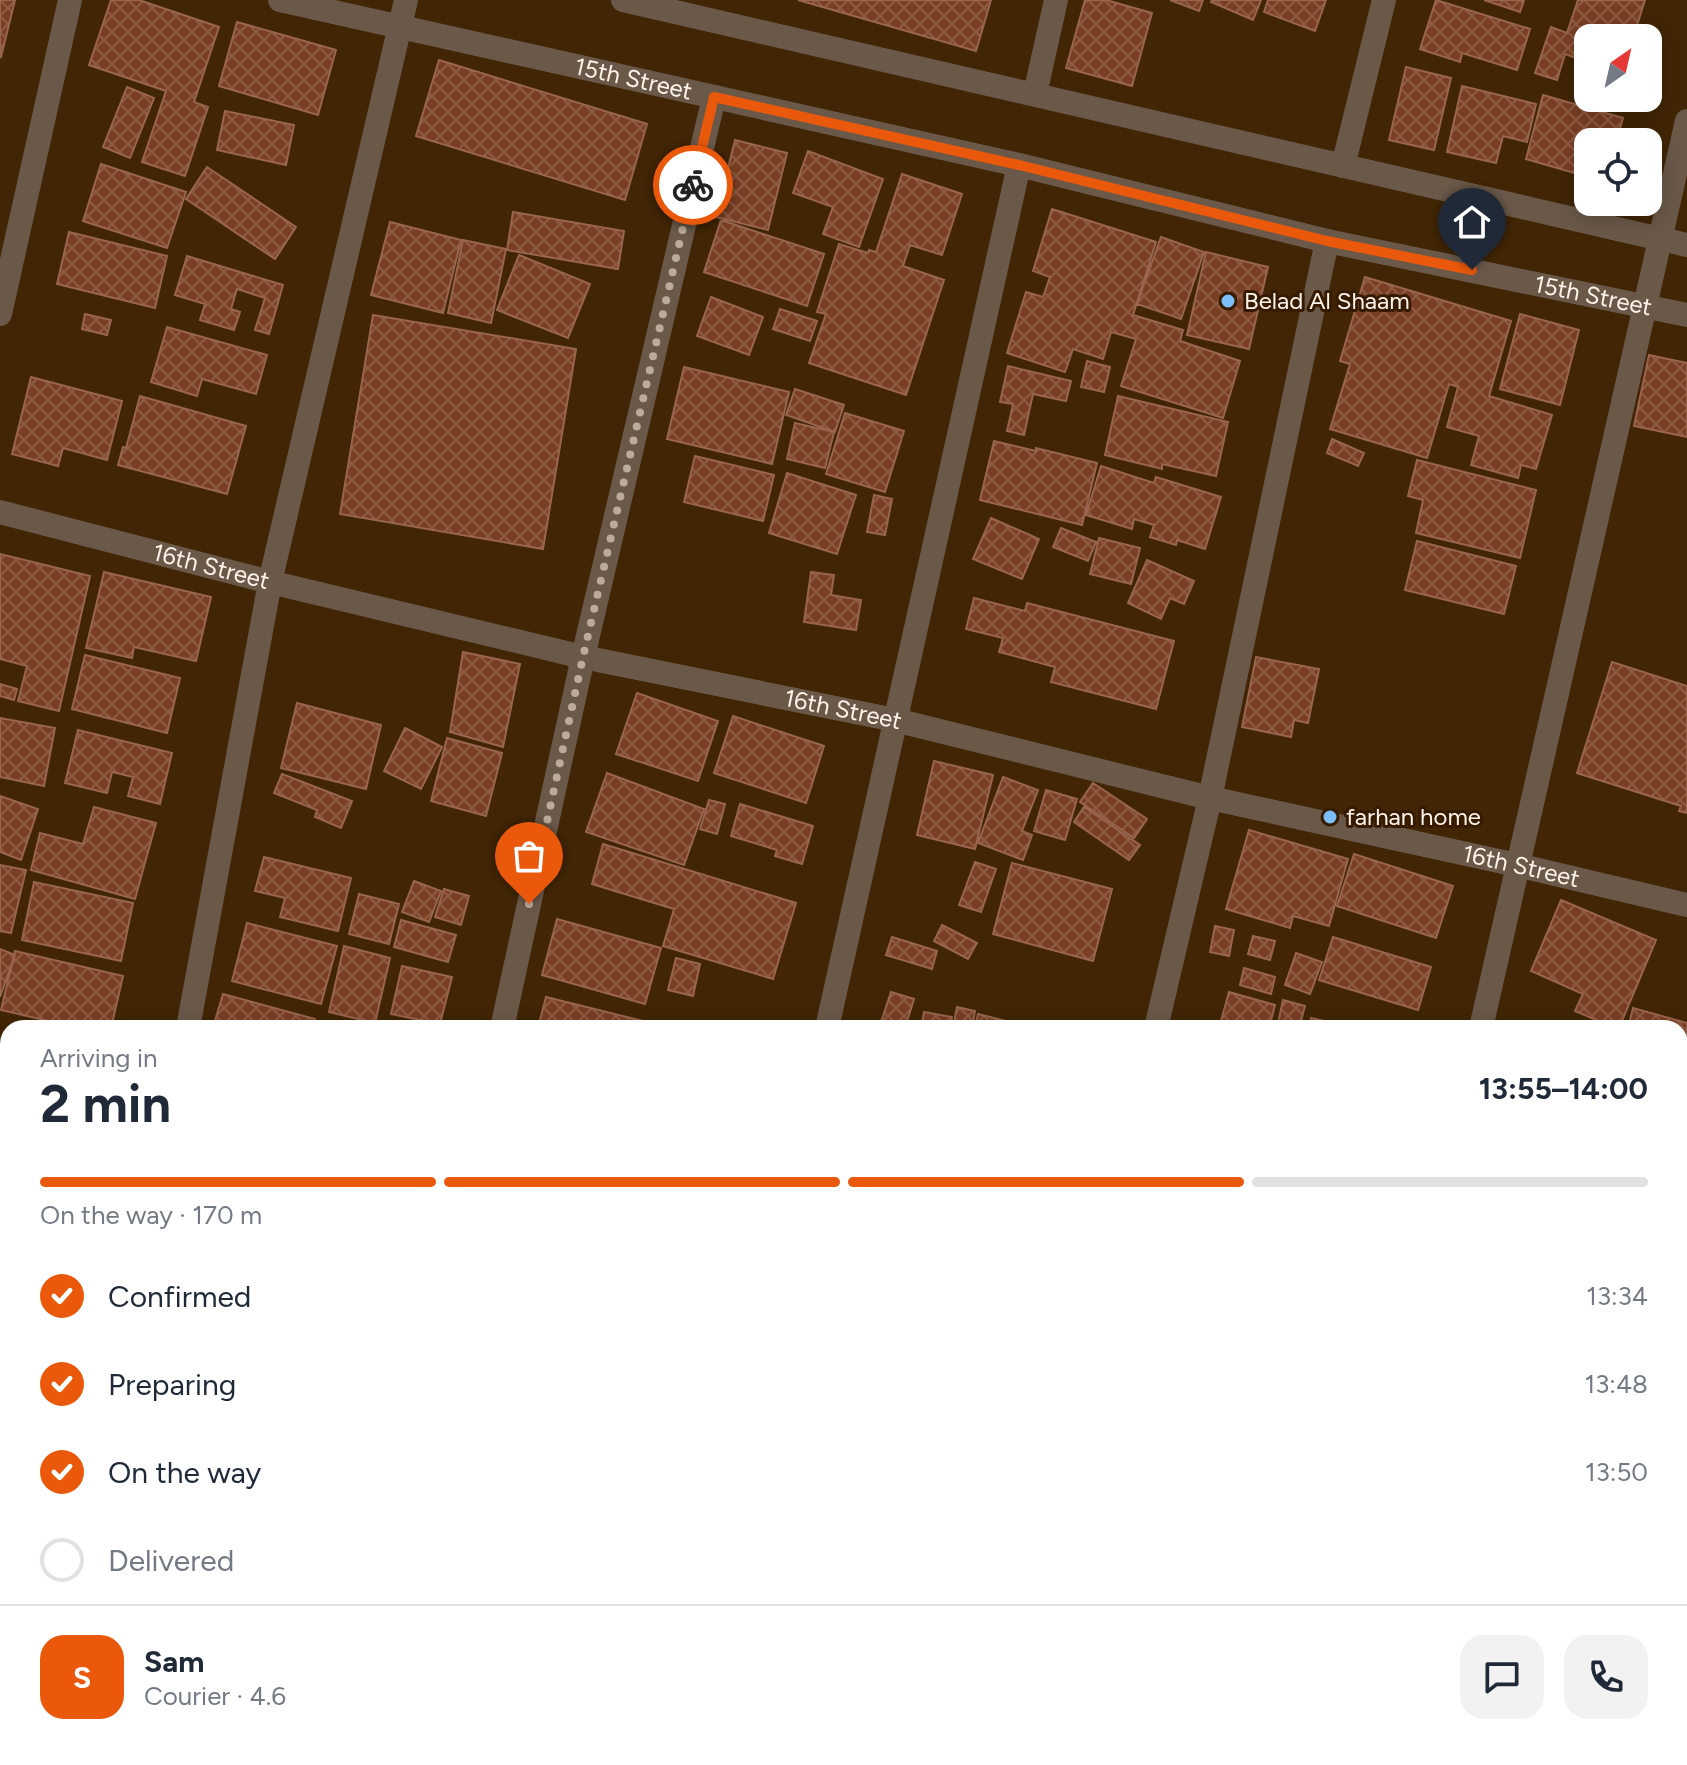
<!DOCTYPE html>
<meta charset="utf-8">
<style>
body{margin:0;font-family:Figtree,sans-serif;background:#f2f2f3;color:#1f2937;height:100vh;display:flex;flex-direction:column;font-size:30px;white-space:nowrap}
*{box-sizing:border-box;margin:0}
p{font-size:26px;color:#747a83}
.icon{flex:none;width:44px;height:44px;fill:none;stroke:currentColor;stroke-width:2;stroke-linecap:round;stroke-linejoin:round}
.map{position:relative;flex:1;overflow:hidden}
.details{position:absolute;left:0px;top:1020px;width:1688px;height:746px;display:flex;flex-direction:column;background:#fff;border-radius:24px 24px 0 0;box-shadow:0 4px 20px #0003}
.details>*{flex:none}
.needle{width:52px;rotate:34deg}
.buttons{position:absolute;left:1574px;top:24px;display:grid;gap:16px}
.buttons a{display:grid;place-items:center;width:88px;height:88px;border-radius:16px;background:#fff;box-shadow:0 4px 20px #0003;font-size:40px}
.pin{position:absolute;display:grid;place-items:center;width:68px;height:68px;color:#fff;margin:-82px -34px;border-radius:50% 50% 50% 0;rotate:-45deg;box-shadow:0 0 8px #0007}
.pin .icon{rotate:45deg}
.courier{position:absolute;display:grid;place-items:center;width:80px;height:80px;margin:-40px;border:6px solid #ea580c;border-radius:50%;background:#fff;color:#222;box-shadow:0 2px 10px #0007}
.head em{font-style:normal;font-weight:700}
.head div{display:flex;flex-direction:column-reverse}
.head{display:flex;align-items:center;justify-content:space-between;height:136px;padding:0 40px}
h1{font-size:52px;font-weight:700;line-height:60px}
.bar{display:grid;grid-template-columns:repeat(4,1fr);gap:12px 8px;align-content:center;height:96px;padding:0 40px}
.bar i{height:10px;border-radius:6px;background:#e0e1e3}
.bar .active{background:#ea580c}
.bar p{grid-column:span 4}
.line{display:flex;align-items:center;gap:20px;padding:0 40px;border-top:2px solid #e0e1e3}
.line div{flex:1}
.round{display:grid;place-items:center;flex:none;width:84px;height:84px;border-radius:24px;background:#f2f2f3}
ol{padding:0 40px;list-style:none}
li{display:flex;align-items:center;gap:24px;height:88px}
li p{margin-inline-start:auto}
li .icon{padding:8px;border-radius:50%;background:#ea580c;color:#fff;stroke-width:4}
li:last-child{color:#747a83}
li i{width:44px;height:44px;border:4px solid #e0e1e3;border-radius:50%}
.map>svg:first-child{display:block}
.building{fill:url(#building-cross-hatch);stroke:#99654e;stroke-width:2}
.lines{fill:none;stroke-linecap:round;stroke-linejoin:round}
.street{stroke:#6a5949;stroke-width:24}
.done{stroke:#bbab9a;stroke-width:8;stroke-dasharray:0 14.4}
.route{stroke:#ea580c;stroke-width:10}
.poi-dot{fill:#7abff8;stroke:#361b00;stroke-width:3}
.labels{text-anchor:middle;stroke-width:6;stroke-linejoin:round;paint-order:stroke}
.street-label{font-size:24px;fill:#fcf3ea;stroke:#361b00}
.poi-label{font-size:24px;fill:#fcf3ea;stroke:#361b00;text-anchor:start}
</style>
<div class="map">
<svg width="1687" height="1765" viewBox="0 0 1687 1765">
<defs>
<pattern id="building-cross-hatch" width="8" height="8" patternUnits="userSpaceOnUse" patternTransform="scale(2)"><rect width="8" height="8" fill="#7a3f23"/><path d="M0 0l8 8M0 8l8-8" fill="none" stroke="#8e5b43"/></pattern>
</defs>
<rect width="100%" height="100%" fill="#412505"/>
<path class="building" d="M0,0H15L1,57L0,56Z
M111,0H139L219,27L194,102L208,107L185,176L142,162L166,91L89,65Z
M798,0H991L976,51Z
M1085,0H1106L1152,13L1132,86L1066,68Z
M1170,0H1203L1199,11Z
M1212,0H1261L1253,20L1211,2Z
M1268,0H1326L1315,31L1264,12Z
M1436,0L1530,29L1517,70L1462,53L1460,62L1420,49Z
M1484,0H1524L1520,12Z
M1578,0H1645L1633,38H1588V62L1565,54L1557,80L1535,73L1551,27L1567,33Z
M237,22L336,50L318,115L219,86Z
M439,60L647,124L625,200L416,136Z
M1406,67L1451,78L1434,150L1389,140Z
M1462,86L1536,104L1527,142L1503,136L1496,163L1447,152Z
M127,87L154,98L130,158L103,147Z
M1543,95L1623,118L1616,142H1588V177L1526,159Z
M225,111L294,125L286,165L217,150Z
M735,140L787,153L768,230L716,217Z
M808,151L883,179L859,247L823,234L833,207L793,193Z
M101,164L186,192L167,248L83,221Z
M207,167L296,227L275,259L186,199Z
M902,174L962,194L942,255L910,245L903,266L944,280L906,395L809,363L826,314L817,312L839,244L868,253L869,250L876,252Z
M1052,209L1156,242L1133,315L1183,330L1180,341L1240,361L1223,418L1121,386L1136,339L1111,332L1103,359L1073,349L1065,372L1007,353L1026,292L1043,297L1050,277L1033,271Z
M513,212L624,231L618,269L507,250Z
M721,220L824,254L807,306L704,272Z
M390,222L461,240L443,313L371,295Z
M69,232L167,256L155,308L57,284Z
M1161,237L1204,252L1181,319L1137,304Z
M463,240L506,249L491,323L448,313Z
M1206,252L1268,267L1249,349L1187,335Z
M519,255L590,284L568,338L497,310Z
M187,256L283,285L269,334L255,330L265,298L237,289L231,309L240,312L234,330L200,320L205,304L175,295Z
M1365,277L1511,321L1489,396L1552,415L1536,469L1521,465L1518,478L1471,465L1479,436L1447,427L1458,387L1449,384L1427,458L1330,429L1350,364L1340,361Z
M711,297L763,317L749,355L697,336Z
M780,309L817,321L810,341L773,329Z
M85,314L111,320L107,335L82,329Z
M1520,314L1579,330L1560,405L1500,389Z
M373,315L576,349L543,549L340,514Z
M167,327L267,355L256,394L202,379L197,396L151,382Z
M1649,355L1687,363V437L1634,426Z
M1087,361L1110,367L1104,392L1081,387Z
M1008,366L1071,381L1066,401L1033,394L1024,435L1007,431L1013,404L1000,402Z
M684,367L789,392L772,464L667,439Z
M31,377L122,401L107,460L63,448L58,466L12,454Z
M795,389L844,405L835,432L786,415Z
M140,396L246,426L227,494L118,465L123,447L126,448Z
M1118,396L1228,422L1216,476L1162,464V469L1105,455Z
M845,413L904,431L885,492L826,474Z
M795,423L834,432L825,468L787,459Z
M1332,439L1364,453L1358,466L1327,453Z
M994,441L1036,451V448L1097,463L1082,525L980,500Z
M695,456L774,475L763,521L684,502Z
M1417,460L1536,490L1520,558L1416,533L1423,500L1408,496Z
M1101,466L1154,483L1156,477L1221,497L1205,549L1177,540L1176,545L1150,537L1154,525L1134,519L1132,529L1086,515Z
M787,473L856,495L837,554L769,533Z
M874,495L892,499L885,535L867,532Z
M991,518L1039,539L1022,579L973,559Z
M1061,528L1096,542L1088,561L1053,547Z
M1099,538L1140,548L1131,584L1090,574Z
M1417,541L1516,566L1504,614L1405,590Z
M0,554L90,576L59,711L18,701L27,666L0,659Z
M1147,560L1194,581L1184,604L1170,598L1161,619L1128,603Z
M104,572L211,597L196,661L134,647L132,658L86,648Z
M811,572L834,575L831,595L861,600L856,630L804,622Z
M974,598L1025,611L1027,603L1174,641L1156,709L1051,682L1055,667L999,652L1003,638L966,629Z
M463,652L520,664L503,747L450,732Z
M85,655L180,678L167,733L72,709Z
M1256,657L1319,669L1308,723L1294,720L1291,737L1242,727Z
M1612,662L1687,686V813L1679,811L1681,806L1577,773Z
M0,684L17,689L14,700L0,696Z
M637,693L718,721L698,781L616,754Z
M297,703L381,725L366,789L281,768Z
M733,716L824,746L806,803L714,773Z
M0,718L55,728L44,786L0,777Z
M405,728L442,747L421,789L384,771Z
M78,730L172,753L160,804L128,796L133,777L112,772L107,793L65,783Z
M447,738L502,753L486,816L431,801Z
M934,761L993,775L975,849L917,835Z
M607,773L704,809L684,865L586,832Z
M282,774L352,801L341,828L315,817L317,810L274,793Z
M1003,777L1038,790L1022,831L1032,835L1023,860L978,843Z
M1093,783L1147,819L1134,838L1080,802Z
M1046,790L1077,799L1065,840L1034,831Z
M0,796L38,809L21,860L0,852Z
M709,800L725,804L717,834L700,829Z
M740,804L813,826L802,864L775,856L777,850L731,836Z
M94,807L156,823L135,899L31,870L40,833L83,844Z
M1084,807L1140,845L1129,860L1074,822Z
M1249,830L1348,859L1329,926L1293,916L1290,928L1226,909Z
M603,844L796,903L773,979L663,946L674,909L592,884Z
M1354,854L1453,886L1436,938L1337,906Z
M264,857L351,878L338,931L280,917L285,898L255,891Z
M975,862L996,869L981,912L959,905Z
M1012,863L1112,889L1093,961L993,934Z
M0,865L26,870L11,933L0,931Z
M414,881L441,891L429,922L402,912Z
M34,882L133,903L121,961L22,940Z
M444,889L469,896L461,925L435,917Z
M359,894L399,904L389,944L349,934Z
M1561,900L1656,940L1619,1028H1606L1608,1025L1575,1011L1583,994L1531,971Z
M557,919L661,948L645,1004L542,975Z
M401,920L456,935L448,962L394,947Z
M247,923L337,946L321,1004L232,981Z
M942,925L977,943L968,959L934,941Z
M1215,926L1234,930L1229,956L1210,952Z
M1253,936L1275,941L1270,960L1248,954Z
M892,937L937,951L932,969L886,955Z
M1333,937L1431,967L1418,1010L1319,980Z
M344,946L390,958L375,1023L329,1012Z
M0,949L15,955L0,997Z
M15,951L123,976L111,1028H79L1,1010Z
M1296,953L1322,962L1310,994L1285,985Z
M676,958L700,964L693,996L668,990Z
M402,966L452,977L440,1024L391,1014Z
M1244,968L1275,977L1271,994L1240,985Z
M891,992L914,999L905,1028H890L880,1025Z
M1229,992L1275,1005L1269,1028H1219Z
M223,994L315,1019L313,1028H230L214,1024Z
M546,997L643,1021L641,1028H538Z
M1283,1000L1305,1006L1299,1028H1277Z
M957,1007L975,1011L972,1028H953Z
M1633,1008L1687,1023V1090L1680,1088V1028H1628Z
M924,1012L952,1017L950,1028H921Z
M978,1014L1034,1028H975Z
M1311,1018L1355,1028H1309Z
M1680,1097L1687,1099V1150L1680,1149Z
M0,1133L8,1135V1192L0,1190Z
M0,1204L8,1206V1264L0,1261Z
M1680,1248L1687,1251V1279L1682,1317H1680Z
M0,1296L8,1298V1359L0,1357Z
M0,1368L8,1370V1420L0,1418Z
M0,1445L8,1447V1500L4,1517H0Z
M48,1758H156L154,1765H46Z
M163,1758H227L253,1765H161Z
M734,1758H811L809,1765H753Z
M829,1758H933L932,1765H828Z
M1365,1758H1403L1400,1765H1384Z
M1472,1758H1573L1571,1765H1477L1471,1763Z"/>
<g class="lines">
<g class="street">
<path id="s1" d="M280,0L1019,165L1327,241L1687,315"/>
<path d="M623,0L1687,245"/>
<path d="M1035,94L1056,0"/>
<path d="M1343,166L1384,0"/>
<path d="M0,314L70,0"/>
<path id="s2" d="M0,512L270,582L583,657L895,720L1210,798L1517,865L1687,905"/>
<path d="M188,1028L270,582L406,0"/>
<path d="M502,1028L583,657L714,97"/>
<path d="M827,1028L1019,165"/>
<path d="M1156,1028L1210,798L1327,241"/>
<path d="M1481,1028L1687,121"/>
<path d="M0,1080L8,1082"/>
<path d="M1680,1467L1687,1469"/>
<path d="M1680,1595L1687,1561"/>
<path d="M0,1664L8,1667"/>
<path d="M403,1758L436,1765"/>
<path d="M1135,1758L1167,1765"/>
<path d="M2,1765L8,1739"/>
<path d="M331,1765L332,1758"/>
<path d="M666,1765L667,1758"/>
<path d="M978,1765L979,1758"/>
<path d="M1302,1765L1304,1758"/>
<path d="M1645,1765L1646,1758"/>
</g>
</g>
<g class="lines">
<path class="done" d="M529,904L583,657L693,185"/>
<path class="route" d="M693,185L714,97L1019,165L1327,241L1472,270"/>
</g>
<g class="poi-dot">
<circle cx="1228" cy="301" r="8"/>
<circle cx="1330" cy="817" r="8"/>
</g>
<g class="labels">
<g class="street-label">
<text dy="8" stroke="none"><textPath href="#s1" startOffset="362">15th Street</textPath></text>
<text dy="8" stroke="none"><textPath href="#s1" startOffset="1346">15th Street</textPath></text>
<text dy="8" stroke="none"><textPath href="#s2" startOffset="218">16th Street</textPath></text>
<text dy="8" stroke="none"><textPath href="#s2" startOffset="866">16th Street</textPath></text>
<text dy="8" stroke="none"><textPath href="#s2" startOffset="1562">16th Street</textPath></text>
</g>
<g class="poi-label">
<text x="1244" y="309">Belad Al Shaam</text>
<text x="1346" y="825">farhan home</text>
</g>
</g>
</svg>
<div class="buttons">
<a><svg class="needle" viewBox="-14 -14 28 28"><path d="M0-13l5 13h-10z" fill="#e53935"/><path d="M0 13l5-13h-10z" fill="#747a83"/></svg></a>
<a><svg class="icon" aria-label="locate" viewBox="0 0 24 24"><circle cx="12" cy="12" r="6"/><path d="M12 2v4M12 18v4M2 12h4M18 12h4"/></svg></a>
</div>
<div class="pin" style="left:529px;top:904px;background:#ea580c"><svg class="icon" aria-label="bag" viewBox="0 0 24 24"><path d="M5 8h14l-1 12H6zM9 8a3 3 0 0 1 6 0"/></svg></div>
<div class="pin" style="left:1472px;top:270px;background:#1f2937"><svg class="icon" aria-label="home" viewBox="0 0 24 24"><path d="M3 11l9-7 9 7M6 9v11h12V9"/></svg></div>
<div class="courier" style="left:693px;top:185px"><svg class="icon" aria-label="bike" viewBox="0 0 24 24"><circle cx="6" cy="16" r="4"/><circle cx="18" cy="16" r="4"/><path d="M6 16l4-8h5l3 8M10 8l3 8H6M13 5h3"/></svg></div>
<section class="details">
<div class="head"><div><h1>2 min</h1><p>Arriving in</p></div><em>13:55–14:00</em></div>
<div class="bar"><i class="active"></i><i class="active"></i><i class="active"></i><i></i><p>On the way · 170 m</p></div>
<ol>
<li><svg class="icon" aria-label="check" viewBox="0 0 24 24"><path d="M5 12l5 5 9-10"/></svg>Confirmed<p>13:34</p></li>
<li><svg class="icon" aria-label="check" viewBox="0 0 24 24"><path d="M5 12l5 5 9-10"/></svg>Preparing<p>13:48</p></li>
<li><svg class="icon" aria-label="check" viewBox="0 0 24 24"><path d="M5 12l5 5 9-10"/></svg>On the way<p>13:50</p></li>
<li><i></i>Delivered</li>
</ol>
<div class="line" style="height:144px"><b class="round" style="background:#ea580c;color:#fff">S</b><div><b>Sam</b><p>Courier · 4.6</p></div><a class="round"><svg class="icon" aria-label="chat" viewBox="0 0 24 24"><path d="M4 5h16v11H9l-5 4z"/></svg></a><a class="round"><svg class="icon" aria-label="phone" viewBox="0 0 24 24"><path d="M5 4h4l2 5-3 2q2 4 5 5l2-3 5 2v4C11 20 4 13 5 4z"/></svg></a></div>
</section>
</div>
